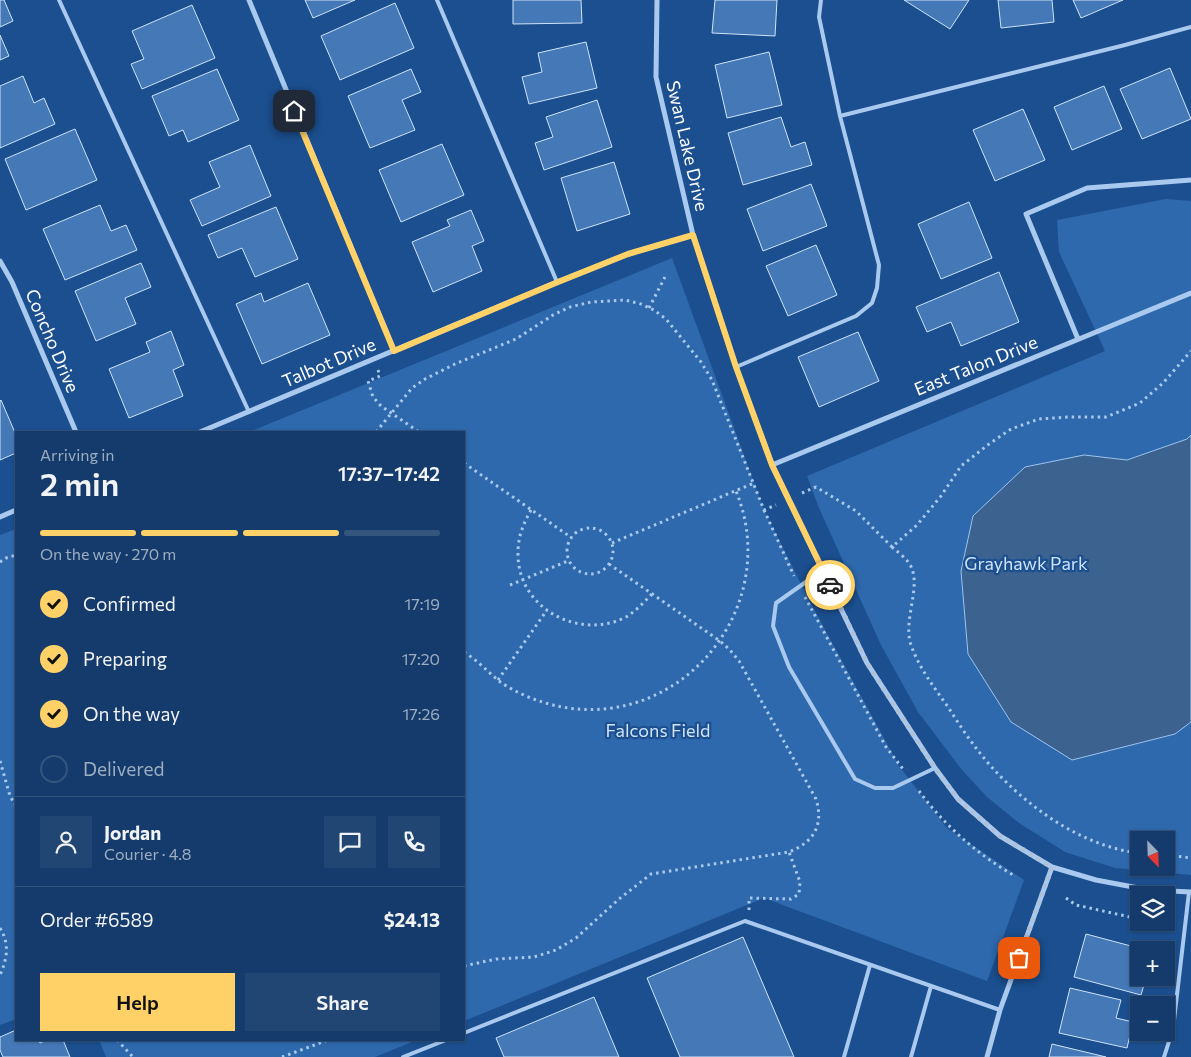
<!DOCTYPE html>
<meta charset="utf-8">
<style>
body{margin:0;font-family:Commissioner,sans-serif;background:#214673;color:#f1f3f6;height:100vh;display:flex;flex-direction:column;font-size:19px;white-space:nowrap}
*{box-sizing:border-box;margin:0}
p{font-size:16px;color:#9dadc1}
.icon{flex:none;width:28px;height:28px;fill:none;stroke:currentColor;stroke-width:2;stroke-linecap:round;stroke-linejoin:round}
.map{position:relative;flex:1;overflow:hidden}
.sheet{position:absolute;left:15px;top:431px;width:450px;height:610px;display:flex;flex-direction:column;background:#143b6b;border-radius:0px;box-shadow:0 1px 4px #0004,0 0 0 1px #33557e}
.sheet>*{flex:none}
.needle{width:32px;rotate:157deg}
.fabs{position:absolute;left:1130px;top:831px;display:grid;gap:10px}
.fabs a{display:grid;place-items:center;width:45px;height:45px;border-radius:0px;background:#143b6b;box-shadow:0 1px 4px #0004,0 0 0 1px #33557e;font-size:25px}
.pin{position:absolute;display:grid;place-items:center;width:42px;height:42px;color:#fff;margin:-21px;border-radius:10px;box-shadow:0 2px 8px #0006}
.courier{position:absolute;display:grid;place-items:center;width:50px;height:50px;margin:-25px;border:4px solid #ffd166;border-radius:50%;background:#fff;color:#222;box-shadow:0 1px 6px #0007}
.head em{font-style:normal;font-weight:600}
.head div{display:flex;flex-direction:column-reverse}
.head{display:flex;align-items:center;justify-content:space-between;height:85px;padding:0 25px}
h1{font-size:32px;font-weight:600;line-height:38px}
.bar{display:grid;grid-template-columns:repeat(4,1fr);gap:8px 5px;align-content:center;height:60px;padding:0 25px}
.bar i{height:6px;border-radius:4px;background:#33557e}
.bar .on{background:#ffd166}
.bar p{grid-column:span 4}
.line{display:flex;align-items:center;gap:12px;padding:0 25px;border-top:1px solid #33557e}
.line div{flex:1}
.round{display:grid;place-items:center;flex:none;width:52px;height:52px;border-radius:0px;background:#214673}
ol{padding:0 25px;list-style:none}
li{display:flex;align-items:center;gap:15px;height:55px}
li p{margin-inline-start:auto}
li .icon{padding:5px;border-radius:50%;background:#ffd166;color:#111;stroke-width:4}
li:last-child{color:#9dadc1}
li i{width:28px;height:28px;border:2px solid #33557e;border-radius:50%}
.cta{display:flex;gap:10px;margin-top:auto;padding:10px 25px}
.cta a{flex:1;height:58px;border-radius:0px;background:#ffd166;color:#111;font-size:20px;font-weight:600;line-height:58px;text-align:center}
.cta a+a{background:#214673;color:#f1f3f6}
.map>svg:first-child{display:block}
.green{fill:#2e69ad;fill-rule:evenodd}
.water{fill:#3c6290;stroke:#9cc4f0}
.building{fill:#4478b7;stroke:#cfe3fa}
.lines{fill:none;stroke-linecap:round;stroke-linejoin:round}
.path{stroke:#a9c9ee;stroke-width:3;stroke-dasharray:2.5 4;stroke-linecap:butt}
.lane{stroke:#a9c9ee;stroke-width:4}
.street{stroke:#a9c9ee;stroke-width:5}
.done{stroke:#afc1d8;stroke-width:5;stroke-dasharray:0 9}
.route{stroke:#ffd166;stroke-width:6}
.labels{text-anchor:middle;stroke-width:4.5;stroke-linejoin:round;paint-order:stroke}
.street-label{font-size:18px;fill:#fff;stroke:#1b4f8f}
.park-label{font-size:18px;fill:#cfe3fa;stroke:#1b4f8f}
</style>
<div class="map">
<svg width="1191" height="1057" viewBox="0 0 1191 1057">
<rect width="100%" height="100%" fill="#1b4f8f"/>
<path class="green" d="M1166,199L1191,201V875L1115,868L1065,852L1019,823L987,797L962,770L918,712L881,645L819,508L807,476L1105,351L1059,252L1057,220ZM1139,840H1166V868H1139Z
M672,258L764,510L809,600L899,766L947,828L1024,880L987,981L764,898L464,1021V432H249Z
M16,529V1019L0,1025V535Z
M99,1040H417L375,1057H106Z"/>
<path class="water" d="M1191,435V722L1175,734L1072,760L1011,722L968,654L961,571L973,516L1025,467L1084,455L1127,460L1187,439Z"/>
<path class="building" d="M0,0H4L13,21L0,27Z
M305,0H355L313,18Z
M513,0H581L582,23L513,24Z
M715,0H777L775,36L712,33Z
M904,0H969L950,29Z
M998,0H1052L1054,22L1001,28Z
M1073,0H1123L1081,18Z
M395,3L414,48L340,80L321,36Z
M192,5L215,58L142,89L131,64L144,59L132,31Z
M0,35L9,56L0,60Z
M586,42L597,88L529,104L522,77L542,72L538,53Z
M769,52L782,105L727,118L715,65Z
M1170,68L1191,119L1142,139L1120,89Z
M217,69L239,120L188,142L183,130L169,136L152,96Z
M411,69L421,92L402,100L415,130L370,148L348,96Z
M23,76L34,103L44,98L55,124L0,148V86Z
M1104,86L1122,129L1072,150L1054,107Z
M597,100L612,147L544,170L535,143L553,137L546,117Z
M1023,109L1045,160L995,181L973,130Z
M781,117L791,147L805,142L812,165L743,185L728,133Z
M75,129L97,180L26,210L5,159Z
M442,144L464,195L401,222L379,170Z
M250,145L271,196L202,226L190,200L220,187L209,162Z
M614,162L630,214L577,231L561,178Z
M811,184L827,226L763,251L747,209Z
M969,202L992,258L941,279L918,224Z
M100,205L111,231L126,225L137,250L65,280L43,229Z
M276,207L298,259L255,277L242,248L218,258L208,235Z
M471,210L484,241L472,246L482,271L433,292L412,242L450,226L447,220Z
M816,245L837,295L788,316L766,266Z
M141,263L151,287L125,298L136,324L96,341L75,291Z
M999,272L1019,322L961,346L951,322L927,332L916,307Z
M308,283L330,335L262,364L236,304L261,293L264,302Z
M171,331L184,365L173,370L183,396L129,418L109,369L150,352L146,342Z
M858,332L879,381L819,407L798,357Z
M1,400L16,435V453L0,460V401Z
M1086,934L1146,950H1139V978H1146L1141,995L1074,977Z
M743,937L794,1057H680L647,978Z
M1070,988L1121,1000L1116,1018L1133,1022L1127,1048L1059,1033Z
M594,997L619,1057H504L496,1038Z
M16,1030V1040H38L40,1043L47,1040H63L70,1057H3L0,1050V1037Z
M1052,1044L1106,1057H1049Z"/>
<g class="lines">
<path class="path" d="M649,308L665,277
M378,370L380,376L368,381L373,397L381,406L419,432
M376,432L412,388L425,379L455,364L516,339L553,315L570,307L591,302L625,300L641,304L654,310L666,319L701,362L712,380L764,510L776,505
M464,463L572,538
M802,493L816,487L856,511L892,547L917,525L941,496L961,466L989,444L1011,429L1039,419L1069,417H1106L1140,403L1163,383L1191,351
M531,510C523,524 518,537 518,553C517,608 579,641 626,617C636,611 644,602 652,594
M764,510L794,576
M567 551a23 23 0 1 1 46 0a23 23 0 1 1-46 0Z
M612,543L754,483
M892,547C899,553 909,560 912,569C920,590 903,621 911,645C919,668 934,687 948,707C957,721 966,735 976,748C1013,797 1076,846 1139,853
M0,562L6,558L16,555
M510,585L570,560
M805,597L886,747L903,769
M464,652C477,660 487,671 499,681C517,694 541,703 562,707C684,729 783,605 736,491
M498,680L547,610
M0,761L10,796L16,806
M919,791C944,825 978,855 1015,876
M1166,855L1191,858
M1066,898L1076,905L1139,919
M749,910V898L791,899L799,894L800,882L789,852
M1161,922L1173,923
M0,928C10,944 7,959 0,975
M464,966L496,959L534,957L556,950L576,938L619,899L651,874L789,852C814,842 824,825 816,799L739,661L730,650L720,641L609,564
M117,1040L133,1057
M282,1057L328,1040"/>
<path class="lane" d="M59,0L249,412
M437,0L557,282
M840,116L1125,45L1191,27
M736,367L856,316L872,303L877,288L879,265L840,116L819,17L821,0
M823,570L776,603L773,626L789,667L855,779L875,788H893L935,768
M464,1033L745,921L1000,1010
M403,1057L446,1040
M844,1057L870,965
M911,1057L931,986
M1164,1057L1173,1029L1189,892"/>
<path class="street" d="M249,0L394,351
M657,0L656,77L693,235L736,367L772,465L867,663L935,768L958,799L1000,836L1052,867L1096,880L1149,890L1191,892
M0,261L12,282L76,432
M1078,339L1026,214L1087,188L1191,180
M200,432L557,282L628,254L693,235
M772,465L1191,293
M0,517L16,510
M987,1057L1000,1010L1052,867"/>
</g>
<g class="lines">
<path class="done" d="M830,585L867,663L935,768L958,799L1000,836L1052,867L1019,958"/>
<path class="route" d="M294,111L394,351L558,282L628,254L693,235L736,367L772,465L830,585"/>
</g>
<g class="labels">
<g class="street-label">
<text transform="translate(687 146) rotate(77)" y="6">Swan Lake Drive</text>
<text transform="translate(52 341) rotate(67)" y="6">Concho Drive</text>
<text transform="translate(329 363) rotate(-23)" y="6">Talbot Drive</text>
<text transform="translate(976 366) rotate(-22)" y="6">East Talon Drive</text>
</g>
<g class="park-label">
<text x="1026" y="570">Grayhawk Park</text>
<text x="658" y="737">Falcons Field</text>
</g>
</g>
</svg>
<div class="fabs">
<a><svg class="needle" viewBox="-14 -14 28 28"><path d="M0-13l5 13h-10z" fill="#e53935"/><path d="M0 13l5-13h-10z" fill="#9dadc1"/></svg></a>
<a><svg class="icon" aria-label="layers" viewBox="0 0 24 24"><path d="M12 4l9 5-9 5-9-5zM3 14l9 5 9-5"/></svg></a>
<a>+</a>
<a>−</a>
</div>
<div class="pin" style="left:1019px;top:958px;background:#ea580c"><svg class="icon" aria-label="bag" viewBox="0 0 24 24"><path d="M5 8h14l-1 12H6zM9 8a3 3 0 0 1 6 0"/></svg></div>
<div class="pin" style="left:294px;top:111px;background:#1f2937"><svg class="icon" aria-label="home" viewBox="0 0 24 24"><path d="M3 11l9-7 9 7M6 9v11h12V9"/></svg></div>
<div class="courier" style="left:830px;top:585px"><svg class="icon" aria-label="car" viewBox="0 0 24 24"><path d="M5 17H2v-5l4-1 3-4h7l3 4 3 1v5h-3M9 17h6M6 11h13"/><circle cx="7" cy="17" r="2"/><circle cx="17" cy="17" r="2"/></svg></div>
<section class="sheet">
<div class="head"><div><h1>2 min</h1><p>Arriving in</p></div><em>17:37–17:42</em></div>
<div class="bar"><i class="on"></i><i class="on"></i><i class="on"></i><i></i><p>On the way · 270 m</p></div>
<ol>
<li><svg class="icon" aria-label="check" viewBox="0 0 24 24"><path d="M5 12l5 5 9-10"/></svg>Confirmed<p>17:19</p></li>
<li><svg class="icon" aria-label="check" viewBox="0 0 24 24"><path d="M5 12l5 5 9-10"/></svg>Preparing<p>17:20</p></li>
<li><svg class="icon" aria-label="check" viewBox="0 0 24 24"><path d="M5 12l5 5 9-10"/></svg>On the way<p>17:26</p></li>
<li><i></i>Delivered</li>
</ol>
<div class="line" style="height:90px"><a class="round"><svg class="icon" aria-label="person" viewBox="0 0 24 24"><circle cx="12" cy="8" r="4"/><path d="M4 21q1-7 8-7t8 7"/></svg></a><div><b>Jordan</b><p>Courier · 4.8</p></div><a class="round"><svg class="icon" aria-label="chat" viewBox="0 0 24 24"><path d="M4 5h16v11H9l-5 4z"/></svg></a><a class="round"><svg class="icon" aria-label="phone" viewBox="0 0 24 24"><path d="M5 4h4l2 5-3 2q2 4 5 5l2-3 5 2v4C11 20 4 13 5 4z"/></svg></a></div>
<div class="line" style="height:65px"><div>Order #6589</div><b>$24.13</b></div>
<div class="cta"><a>Help</a><a>Share</a></div>
</section>
</div>
